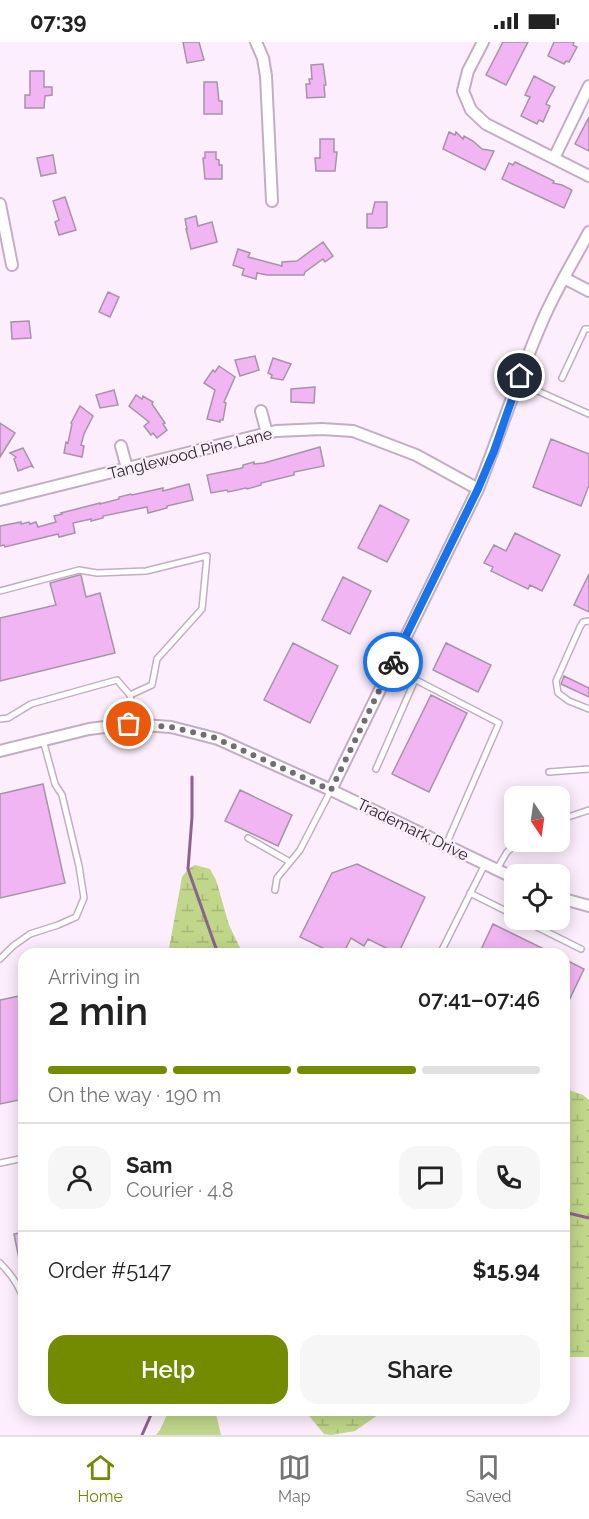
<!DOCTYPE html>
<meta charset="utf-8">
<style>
body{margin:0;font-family:Raleway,sans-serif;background:#f6f6f6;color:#222;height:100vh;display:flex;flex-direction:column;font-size:22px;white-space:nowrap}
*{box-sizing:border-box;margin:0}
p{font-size:20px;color:#767676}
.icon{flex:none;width:33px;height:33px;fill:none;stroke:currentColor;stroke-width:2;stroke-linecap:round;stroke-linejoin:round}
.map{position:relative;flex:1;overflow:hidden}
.side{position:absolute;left:18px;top:906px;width:552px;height:468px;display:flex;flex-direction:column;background:#fff;border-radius:18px;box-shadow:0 3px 15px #0003}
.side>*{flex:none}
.needle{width:39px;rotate:167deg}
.fabs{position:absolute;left:504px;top:744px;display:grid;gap:12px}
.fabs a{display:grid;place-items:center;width:66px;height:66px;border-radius:12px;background:#fff;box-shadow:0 3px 15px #0003;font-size:30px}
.pin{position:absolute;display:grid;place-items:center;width:51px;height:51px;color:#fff;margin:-26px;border:3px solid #fff;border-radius:50%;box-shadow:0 2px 6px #0007}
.courier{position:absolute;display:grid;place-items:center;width:60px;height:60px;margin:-30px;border:4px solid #1a73e8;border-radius:50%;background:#fff;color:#222;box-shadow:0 2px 8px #0007}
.overview em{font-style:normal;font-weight:600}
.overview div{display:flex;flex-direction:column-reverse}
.overview{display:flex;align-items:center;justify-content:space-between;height:102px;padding:0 30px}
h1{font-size:39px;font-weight:600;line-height:45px}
.bar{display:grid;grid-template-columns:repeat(4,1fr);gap:9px 6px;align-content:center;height:72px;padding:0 30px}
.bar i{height:8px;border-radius:4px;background:#e0e0e0}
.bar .on{background:#728b00}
.bar p{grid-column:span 4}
.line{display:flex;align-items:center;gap:15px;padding:0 30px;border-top:2px solid #e0e0e0}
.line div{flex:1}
.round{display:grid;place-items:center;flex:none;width:63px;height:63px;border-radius:18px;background:#f6f6f6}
.primary-button{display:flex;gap:12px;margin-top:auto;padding:12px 30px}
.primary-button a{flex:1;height:69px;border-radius:18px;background:#728b00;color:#fff;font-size:24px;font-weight:600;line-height:69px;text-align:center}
.primary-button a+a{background:#f6f6f6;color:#222}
.status{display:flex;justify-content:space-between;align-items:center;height:42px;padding:0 30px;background:#fff;direction:ltr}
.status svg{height:16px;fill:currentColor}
.dock{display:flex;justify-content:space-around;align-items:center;height:84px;border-top:2px solid #e0e0e0;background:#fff;font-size:16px;color:#767676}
.dock a{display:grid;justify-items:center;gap:3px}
.dock .on{color:#728b00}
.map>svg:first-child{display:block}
.green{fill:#c0d689}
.wetland{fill:url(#wetland-marsh)}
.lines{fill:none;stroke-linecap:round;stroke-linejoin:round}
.stream{stroke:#8d628f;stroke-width:3}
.building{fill:#f1b5f4;stroke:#a793a8;stroke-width:1.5}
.service-casing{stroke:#c3adc4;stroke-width:8}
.minor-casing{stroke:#c3adc4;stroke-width:14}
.service{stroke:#fff;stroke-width:5}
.minor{stroke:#fff;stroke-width:10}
.done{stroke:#756b75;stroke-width:6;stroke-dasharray:0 10.8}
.route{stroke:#1a73e8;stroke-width:8}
.labels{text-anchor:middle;stroke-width:4.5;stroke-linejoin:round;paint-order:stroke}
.street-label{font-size:16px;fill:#2c242c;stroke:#fceefc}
</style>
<div class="status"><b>07:39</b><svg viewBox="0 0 49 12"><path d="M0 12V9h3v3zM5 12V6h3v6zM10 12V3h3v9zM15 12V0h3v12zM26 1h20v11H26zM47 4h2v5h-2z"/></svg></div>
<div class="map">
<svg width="589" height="1393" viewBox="0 0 589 1393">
<defs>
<pattern id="wetland-marsh" width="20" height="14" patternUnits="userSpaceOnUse" patternTransform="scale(1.5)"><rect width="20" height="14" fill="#c0d689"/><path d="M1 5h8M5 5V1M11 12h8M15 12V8" fill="none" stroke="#a5b876"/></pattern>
</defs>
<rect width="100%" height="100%" fill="#fceefc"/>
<path class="green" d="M169,1368H215L221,1393H156L160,1388Z"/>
<path class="wetland" d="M195,823L210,827L216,838L229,883L243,912H168L182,835L188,827Z
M569,1048L583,1053L589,1058V1315H564V1049Z
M308,1368H385L355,1389L331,1393L324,1392L310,1375Z"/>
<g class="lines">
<path class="stream" d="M192,735V775L188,827L218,912
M564,1170L589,1176
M142,1393L153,1368"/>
</g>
<path class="building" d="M183,0H199L204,18L187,21Z
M503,0H528L506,43L486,33Z
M554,0H574L573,3L577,5L569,20L566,19L564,22L548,14Z
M323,22L326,43H324L325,55L307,56L306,42H310L309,37H312L311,23Z
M30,29H44V45H52V53L45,54L44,66H25V53H30Z
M534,34L555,45L546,62L550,64L543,80L539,78L537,82L521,74L530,55L525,53Z
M204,40H217L219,59H222V72H204Z
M589,75V109L575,102Z
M449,90L455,93L456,90L463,97L464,94L473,99L482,107L494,109L485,128L443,107Z
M320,97H334V110H337L335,129H316L315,116H320Z
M205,110H216V117L219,118V123H222V137H205L203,116H205Z
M53,113L56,131L41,134L37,116Z
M515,120L554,139L553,141L562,143L572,148L564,166L502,137L509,121L513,123Z
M65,155L76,188L59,193L55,180L59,178L53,159Z
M375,160H387V185L382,186H367V172H372Z
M196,174L198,184L212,180L217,200L191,207L186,187H187L185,177Z
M323,200L333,214L325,220L323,217L305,230L304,233H267L257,231L256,237L242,233L244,227L233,223L238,207L250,211L248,215L282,224V220L297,219Z
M108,250L119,255L110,275L99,270Z
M29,279L31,296L12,297L11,280Z
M255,314L259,328L240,334L235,318Z
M273,316L291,322L283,338L271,336L272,333L268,331Z
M219,324L235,335L224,360L226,361L223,378H220V380L207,377L215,348L204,341L213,328L215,330Z
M315,345L314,361L291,360V347Z
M114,348L118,363L100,366L96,353Z
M136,353L142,357L143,354L153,360L152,362L165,381L163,382L167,388L157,396L153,391L151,393L144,384L149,380L129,364Z
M80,364L93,374L84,392L81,403L84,404L82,415L64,411L66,400L68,401L72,382L71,381Z
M0,381L15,391L0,415Z
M551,397L589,412V443L581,464L533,445Z
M320,405L324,424L294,430V433L261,441V443L247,447L246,446L228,450L227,448L211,451L207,433L242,426L243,425V423L254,420V422L264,421Z
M23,406L33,425L31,424L18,429L14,417L16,415L10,411Z
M189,442L193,458L167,464V466L148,471L147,465L103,474V476L91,479V477L73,481L75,491L59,495L58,492L5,505L4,503L0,504V484L21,480V482L29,480L30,482L36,480L38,485L56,480L54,474L62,472L61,471L100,461V462L119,457V455L131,452L132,453L163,446V449Z
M380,463L409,478L387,520L358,506Z
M515,491L560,513L542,549L530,543L528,547L491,529L493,525L484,521L494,503L506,509Z
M589,532V570L574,563Z
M79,533H81L86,555L100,551L115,611L0,639V576L56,563L50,541Z
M343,535L371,549L350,592L322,578Z
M293,601L338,624L310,681L264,658Z
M446,601L491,623L478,650L433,628Z
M564,634L589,646V655L561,642Z
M431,653L467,671L429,750L392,732Z
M43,742L65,841L0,856V752Z
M240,748L292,773L278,804L225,779Z
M357,822L425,855L398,912L368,897L364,904L351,896L343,912H335L300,895L332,831Z
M493,882L554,912H479Z
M564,917L584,927L564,969Z
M24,953V1057L0,1062V958Z
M24,1190V1222H20L14,1192Z"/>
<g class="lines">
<defs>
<path id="service" d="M562,336L585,287H589
M518,340L589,372
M0,549L79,528L97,531L146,529L207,514L202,567L157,617L152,643L130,653L133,671L129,682
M589,579L583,580L580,585L556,639L558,651L569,659L589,667
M391,625L499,681L446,803
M0,677L8,676L31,662L117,638L130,653
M376,727L415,638
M549,730L589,727
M560,779L568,775L589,768
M248,796L290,820
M497,827L507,810L519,800
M275,848L277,836L300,808L331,748
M470,851L514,873
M523,878L581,907
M440,912L485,822
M0,917L13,904L30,892L58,883L76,875L84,856L79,824L62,753L55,742L43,698
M0,1121L24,1116
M0,1221C10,1231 20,1245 24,1259"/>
<path id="minor" d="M256,0L263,16L266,34L272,159
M483,0L468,29L463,49L471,68L486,82L589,134
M554,116L589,44
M0,162L12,223
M564,236L589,249
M261,369L267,391
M121,404L127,426
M0,458L276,389L322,387L353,389L416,413L478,447
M0,709L89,687L129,682L171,685L218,697L331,748L514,836
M331,748L478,447C500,392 518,335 542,280C555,249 573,220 589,190
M560,856L589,864"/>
</defs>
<use href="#service" class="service-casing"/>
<use href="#minor" class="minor-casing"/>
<use href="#service" class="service"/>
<use href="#minor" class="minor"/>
</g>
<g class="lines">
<path class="done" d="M129,682L171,685L213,695L331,748L393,620"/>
<path class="route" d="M393,620L478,447L494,409L520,334"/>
</g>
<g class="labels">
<g class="street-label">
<text transform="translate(190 411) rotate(-14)" y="6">Tanglewood Pine Lane</text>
<text transform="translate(413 787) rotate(26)" y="6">Trademark Drive</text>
</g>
</g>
</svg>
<div class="fabs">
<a><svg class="needle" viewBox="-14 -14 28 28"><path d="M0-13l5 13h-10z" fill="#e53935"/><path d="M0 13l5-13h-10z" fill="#767676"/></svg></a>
<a><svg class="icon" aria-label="locate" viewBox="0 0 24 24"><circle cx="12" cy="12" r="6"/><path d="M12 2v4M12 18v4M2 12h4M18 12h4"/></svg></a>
</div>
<div class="pin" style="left:129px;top:682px;background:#ea580c"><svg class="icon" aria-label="bag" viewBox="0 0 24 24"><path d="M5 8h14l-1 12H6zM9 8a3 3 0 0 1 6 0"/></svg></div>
<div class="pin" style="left:520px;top:334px;background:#1f2937"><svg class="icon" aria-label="home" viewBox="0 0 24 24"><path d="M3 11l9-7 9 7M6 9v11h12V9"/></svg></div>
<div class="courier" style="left:393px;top:620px"><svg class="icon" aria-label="bike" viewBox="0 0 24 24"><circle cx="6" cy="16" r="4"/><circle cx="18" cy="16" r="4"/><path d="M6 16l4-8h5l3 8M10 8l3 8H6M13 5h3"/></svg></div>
<section class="side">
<div class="overview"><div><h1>2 min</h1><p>Arriving in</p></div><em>07:41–07:46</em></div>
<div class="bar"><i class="on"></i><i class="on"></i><i class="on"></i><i></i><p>On the way · 190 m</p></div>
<div class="line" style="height:108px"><a class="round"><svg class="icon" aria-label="person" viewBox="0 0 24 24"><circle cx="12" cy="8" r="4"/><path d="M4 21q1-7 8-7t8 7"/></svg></a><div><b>Sam</b><p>Courier · 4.8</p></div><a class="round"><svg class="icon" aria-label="chat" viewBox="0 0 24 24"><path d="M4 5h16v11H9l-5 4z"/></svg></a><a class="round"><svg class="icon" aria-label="phone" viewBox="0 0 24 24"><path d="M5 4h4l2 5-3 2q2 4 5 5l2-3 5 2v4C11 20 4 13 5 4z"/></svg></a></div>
<div class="line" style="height:78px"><div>Order #5147</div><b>$15.94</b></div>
<div class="primary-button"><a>Help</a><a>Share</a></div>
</section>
</div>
<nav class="dock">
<a class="on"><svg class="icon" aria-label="home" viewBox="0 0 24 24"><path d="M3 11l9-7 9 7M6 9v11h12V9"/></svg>Home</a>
<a><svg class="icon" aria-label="map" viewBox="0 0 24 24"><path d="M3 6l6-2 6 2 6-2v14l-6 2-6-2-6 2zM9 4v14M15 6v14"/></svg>Map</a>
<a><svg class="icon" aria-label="saved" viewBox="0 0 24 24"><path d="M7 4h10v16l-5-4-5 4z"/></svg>Saved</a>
</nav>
